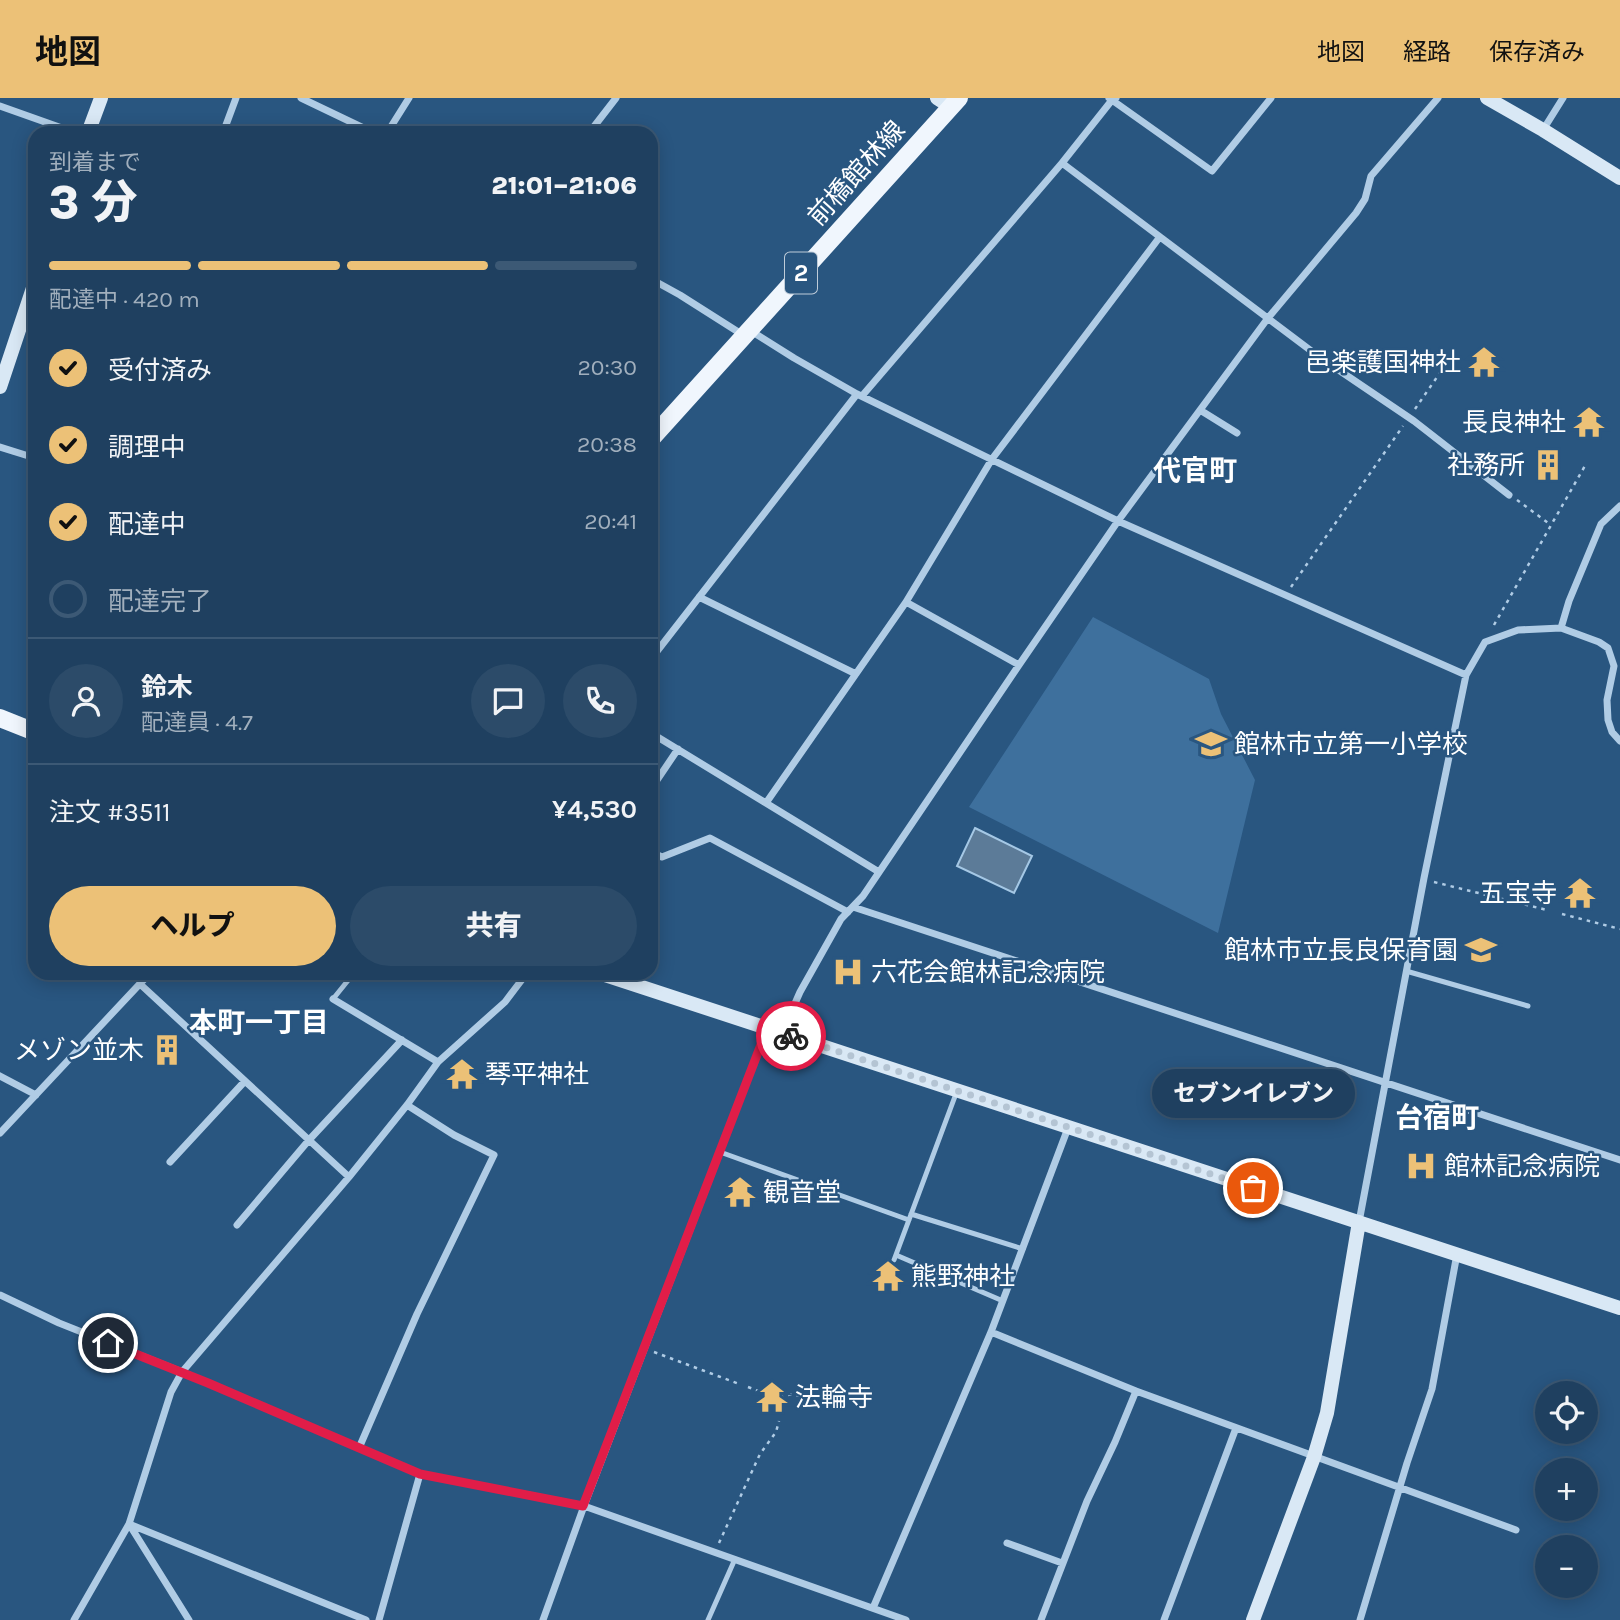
<!DOCTYPE html>
<html lang="ja">
<meta charset="utf-8">
<style>
body{margin:0;font-family:Karla,"Noto Sans JP",sans-serif;background:#2c4b69;color:#f1f3f6;height:100vh;display:flex;flex-direction:column;font-size:26px;white-space:nowrap}
*{box-sizing:border-box;margin:0}
p{font-size:23px;color:#a1afbd}
.icon{flex:none;width:38px;height:38px;fill:none;stroke:currentColor;stroke-width:2;stroke-linecap:round;stroke-linejoin:round}
.map{position:relative;flex:1;overflow:hidden}
.panel{position:absolute;left:28px;top:28px;width:630px;height:854px;display:flex;flex-direction:column;background:#1f4060;border-radius:21px;box-shadow:0 4px 18px #0003,0 0 0 2px #3c5975}
.panel>*{flex:none}
.tools{position:absolute;left:1535px;top:1283px;display:grid;gap:14px}
.tools a{display:grid;place-items:center;width:63px;height:63px;border-radius:50%;background:#1f4060;box-shadow:0 4px 18px #0003,0 0 0 2px #3c5975;font-size:35px}
.pin{position:absolute;display:grid;place-items:center;width:60px;height:60px;color:#fff;margin:-30px;border:4px solid #fff;border-radius:50%;box-shadow:0 2px 7px #0007}
.courier{position:absolute;display:grid;place-items:center;width:70px;height:70px;margin:-35px;border:5px solid #e11d48;border-radius:50%;background:#fff;color:#222;box-shadow:0 2px 9px #0007}
.bubble{position:absolute;height:49px;border-radius:24px;background:#1f4060;box-shadow:0 4px 18px #0003,0 0 0 2px #3c5975;font-size:23px;font-weight:800;line-height:49px;text-align:center}
.overview em{font-style:normal;font-weight:800}
.overview div{display:flex;flex-direction:column-reverse}
.overview{display:flex;align-items:center;justify-content:space-between;height:119px;padding:0 21px}
h1{font-size:46px;font-weight:800;line-height:52px}
.bar{display:grid;grid-template-columns:repeat(4,1fr);gap:10px 7px;align-content:center;height:84px;padding:0 21px}
.bar i{height:9px;border-radius:5px;background:#3c5975}
.bar .active{background:#ecc177}
.bar p{grid-column:span 4}
.line{display:flex;align-items:center;gap:18px;padding:0 21px;border-top:2px solid #3c5975}
.line div{flex:1}
.round{display:grid;place-items:center;flex:none;width:74px;height:74px;border-radius:37px;background:#2c4b69}
ol{padding:0 21px;list-style:none}
li{display:flex;align-items:center;gap:21px;height:77px}
li p{margin-inline-start:auto}
li .icon{padding:7px;border-radius:50%;background:#ecc177;color:#111;stroke-width:4}
li:last-child{color:#a1afbd}
li i{width:38px;height:38px;border:4px solid #3c5975;border-radius:50%}
.cta{display:flex;gap:14px;margin-top:auto;padding:14px 21px}
.cta a{flex:1;height:80px;border-radius:42px;background:#ecc177;color:#111;font-size:28px;font-weight:800;line-height:80px;text-align:center}
.cta a+a{background:#2c4b69;color:#f1f3f6}
header{display:flex;align-items:center;gap:42px;box-sizing:border-box;height:98px;padding:0 35px;background:#ecc177;color:#111}
header strong{font-size:33px}
nav{display:flex;gap:38px;margin-inline-start:auto;font-size:24px}
.map>svg:first-child{display:block}
.green{fill:#3e709d}
.water{fill:#5c7b98;stroke:#a5c8e5;stroke-width:2}
.lines{fill:none;stroke-linecap:round;stroke-linejoin:round}
.path{stroke:#b0cce5;stroke-width:2.5;stroke-dasharray:3.5 5;stroke-linecap:butt}
.lane{stroke:#b0cce5;stroke-width:5}
.street{stroke:#b0cce5;stroke-width:7}
.secondary{stroke:#d9e8f5;stroke-width:14}
.primary{stroke:#f0f6fd;stroke-width:18}
.done{stroke:#b4c4d3;stroke-width:7;stroke-dasharray:0 12.6}
.route{stroke:#e11d48;stroke-width:9}
.labels{text-anchor:middle;stroke-width:5;stroke-linejoin:round;paint-order:stroke}
.shield{fill:#295680;stroke:#bfccd9;stroke-width:2}
.shield-label{font-size:24px;font-weight:bold;fill:#fff}
.street-label{font-size:26px;fill:#fff;stroke:#295680}
.poi-label{font-size:26px;fill:#fff;stroke:#295680;text-anchor:start}
.neighbourhood-label{font-size:28px;font-weight:bold;fill:#fff;stroke:#295680}
</style>
<header>
<strong>地図</strong>
<nav><a>地図</a><a>経路</a><a>保存済み</a></nav>
</header>
<div class="map">
<svg width="1620" height="1522" viewBox="0 0 1620 1522">
<rect width="100%" height="100%" fill="#295680"/>
<path class="green" d="M1093,519L1209,581L1221,616L1255,682L1218,835L969,709Z"/>
<path class="water" d="M975,730L1032,758L1014,795L957,768Z"/>
<g class="lines">
<path class="path" d="M1415,311L1455,253
M1517,402L1551,427
M1291,489L1403,328
M1494,527L1586,366
M1434,784L1547,812
M1562,816L1620,831
M654,1254L739,1286
M748,1289L776,1300L792,1296L800,1298
M719,1445L760,1356L776,1334L779,1323"/>
<path class="lane" d="M1406,873L1528,908
M333,901L354,875
M720,1054L909,1122
M911,1116L1023,1151
M896,1157L1003,1203
M894,1162L957,993
M708,1522L735,1461"/>
<path class="street" d="M301,0L374,35
M1109,0L1212,73L1271,0
M0,8L76,35
M1543,32L1563,0
M223,35L236,0
M387,35L409,0
M589,35L616,0
M1062,65L1318,258L1414,323L1509,397
M651,181L680,197L743,237
M751,233L794,260L857,296L1118,423L1466,577
M862,298L1062,65L1112,2L1116,0
M1200,312L1237,335
M0,349L35,360
M699,499L856,576
M906,504L1019,567
M1561,530L1569,503L1601,426L1620,408
M651,561L857,296
M651,635L879,774
M651,691L678,651
M766,705L906,504L992,361L1159,140
M651,754L662,759L710,740L848,814
M853,809L1620,1062
M140,886L349,1079
M333,901L438,964
M782,935L800,894L841,821L863,798L1019,567L1118,423L1268,220L1356,115L1365,101L1371,78L1438,0
M0,978L36,997
M0,1035L150,875
M170,1064L245,983
M1359,1124L1424,780L1466,577L1485,544L1518,532L1561,530L1599,544L1608,550L1614,568L1607,602L1608,622L1612,634L1620,643
M237,1127L309,1042L402,942
M0,1197L59,1225L182,1274L420,1376L584,1408L906,1522
M991,1234L1136,1293L1516,1432
M359,1350L417,1216L494,1057L454,1037L407,1007
M1007,1445L1062,1465
M873,1510L991,1234L1068,1030
M74,1522L129,1426L366,1522
M189,1522L129,1426L171,1294L182,1274L349,1079L407,1007L438,964L505,904L527,875
M379,1522L420,1376
M543,1522L584,1408L767,931
M1041,1522L1087,1403L1115,1344L1136,1293
M1164,1522L1236,1330
M1360,1522L1407,1365L1432,1291L1457,1156"/>
<path class="secondary" d="M937,0L951,9
M1487,0L1543,32L1620,80
M88,35L101,0
M0,289L35,184
M599,875L1620,1210
M1253,1522L1314,1359L1327,1315L1359,1124"/>
<path class="primary" d="M651,341L959,0
M0,620L35,634"/>
</g>
<g class="lines">
<path class="done" d="M791,938L1253,1090"/>
<path class="route" d="M108,1245L208,1285L420,1376L583,1408L767,931L791,938"/>
</g>
<defs>
<symbol id="temple-bare" viewBox="-9 -9 18 18"><path d="M0-6L5-2H3V0L6.5 2.5H4V6H1.5V3h-3V6H-4V2.5H-6.5L-3 0V-2H-5Z" fill="#ecc177" stroke="#295680" stroke-width="2.5" paint-order="stroke"/></symbol>
<symbol id="building-bare" viewBox="-9 -9 18 18"><path d="M-4-6H4V6H1V3H-1V6H-4ZM-2.5-4.3h1.7v1.8h-1.7ZM.8-4.3h1.7v1.8H.8ZM-2.5-1h1.7V.8h-1.7ZM.8-1h1.7V.8H.8Z" fill="#ecc177" stroke="#295680" stroke-width="2.5" paint-order="stroke"/></symbol>
<symbol id="school-bare" viewBox="-9 -9 18 18"><path d="M0-5L7-2L0 1L-7-2ZM-4 1L0 2.5L4 1V4Q0 6-4 4Z" fill="#ecc177" stroke="#295680" stroke-width="2.5" paint-order="stroke"/></symbol>
<symbol id="hospital-bare" viewBox="-9 -9 18 18"><path d="M-5-5h3v3.5h4V-5h3V5h-3V1.5h-4V5h-3Z" fill="#ecc177" stroke="#295680" stroke-width="2.5" paint-order="stroke"/></symbol>
</defs>
<g fill-rule="evenodd">
<use href="#temple-bare" x="1462" y="242" width="44" height="44"/>
<use href="#temple-bare" x="1567" y="302" width="44" height="44"/>
<use href="#building-bare" x="1526" y="345" width="44" height="44"/>
<use href="#school-bare" x="1189" y="624" width="44" height="44"/>
<use href="#temple-bare" x="1558" y="773" width="44" height="44"/>
<use href="#school-bare" x="1459" y="830" width="44" height="44"/>
<use href="#hospital-bare" x="826" y="852" width="44" height="44"/>
<use href="#building-bare" x="145" y="930" width="44" height="44"/>
<use href="#temple-bare" x="440" y="954" width="44" height="44"/>
<use href="#hospital-bare" x="1399" y="1046" width="44" height="44"/>
<use href="#temple-bare" x="718" y="1072" width="44" height="44"/>
<use href="#temple-bare" x="866" y="1156" width="44" height="44"/>
<use href="#temple-bare" x="750" y="1277" width="44" height="44"/>
</g>
<g class="labels">
<rect class="shield" x="785" y="154.5" width="32" height="41" rx="5"/>
<g class="shield-label">
<text x="801" y="183">2</text>
</g>
<g class="street-label">
<text transform="translate(856 75) rotate(-48)" y="9">前橋館林線</text>
</g>
<g class="poi-label">
<text x="1461" y="273" text-anchor="end">邑楽護国神社</text>
<text x="1566" y="333" text-anchor="end">長良神社</text>
<text x="1525" y="376" text-anchor="end">社務所</text>
<text x="1234" y="655">館林市立第一小学校</text>
<text x="1557" y="804" text-anchor="end">五宝寺</text>
<text x="1458" y="861" text-anchor="end">館林市立長良保育園</text>
<text x="871" y="883">六花会館林記念病院</text>
<text x="144" y="961" text-anchor="end">メゾン並木</text>
<text x="485" y="985">琴平神社</text>
<text x="1444" y="1077">館林記念病院</text>
<text x="763" y="1103">観音堂</text>
<text x="911" y="1187">熊野神社</text>
<text x="795" y="1308">法輪寺</text>
</g>
<g class="neighbourhood-label">
<text x="1195" y="382">代官町</text>
<text x="259" y="934">本町一丁目</text>
<text x="1437" y="1029">台宿町</text>
</g>
</g>
</svg>
<div class="tools">
<a><svg class="icon" aria-label="locate" viewBox="0 0 24 24"><circle cx="12" cy="12" r="6"/><path d="M12 2v4M12 18v4M2 12h4M18 12h4"/></svg></a>
<a>+</a>
<a>−</a>
</div>
<div class="pin" style="left:1253px;top:1090px;background:#ea580c"><svg class="icon" aria-label="bag" viewBox="0 0 24 24"><path d="M5 8h14l-1 12H6zM9 8a3 3 0 0 1 6 0"/></svg></div>
<div class="pin" style="left:108px;top:1245px;background:#1f2937"><svg class="icon" aria-label="home" viewBox="0 0 24 24"><path d="M3 11l9-7 9 7M6 9v11h12V9"/></svg></div>
<div class="courier" style="left:791px;top:938px"><svg class="icon" aria-label="bike" viewBox="0 0 24 24"><circle cx="6" cy="16" r="4"/><circle cx="18" cy="16" r="4"/><path d="M6 16l4-8h5l3 8M10 8l3 8H6M13 5h3"/></svg></div>
<div class="bubble" style="left:1152px;top:971px;width:203px">セブンイレブン</div>
<section class="panel">
<div class="overview"><div><h1>3 分</h1><p>到着まで</p></div><em>21:01–21:06</em></div>
<div class="bar"><i class="active"></i><i class="active"></i><i class="active"></i><i></i><p>配達中 · 420 m</p></div>
<ol>
<li><svg class="icon" aria-label="check" viewBox="0 0 24 24"><path d="M5 12l5 5 9-10"/></svg>受付済み<p>20:30</p></li>
<li><svg class="icon" aria-label="check" viewBox="0 0 24 24"><path d="M5 12l5 5 9-10"/></svg>調理中<p>20:38</p></li>
<li><svg class="icon" aria-label="check" viewBox="0 0 24 24"><path d="M5 12l5 5 9-10"/></svg>配達中<p>20:41</p></li>
<li><i></i>配達完了</li>
</ol>
<div class="line" style="height:126px"><a class="round"><svg class="icon" aria-label="person" viewBox="0 0 24 24"><circle cx="12" cy="8" r="4"/><path d="M4 21q1-7 8-7t8 7"/></svg></a><div><b>鈴木</b><p>配達員 · 4.7</p></div><a class="round"><svg class="icon" aria-label="chat" viewBox="0 0 24 24"><path d="M4 5h16v11H9l-5 4z"/></svg></a><a class="round"><svg class="icon" aria-label="phone" viewBox="0 0 24 24"><path d="M5 4h4l2 5-3 2q2 4 5 5l2-3 5 2v4C11 20 4 13 5 4z"/></svg></a></div>
<div class="line" style="height:91px"><div>注文 #3511</div><b>¥4,530</b></div>
<div class="cta"><a>ヘルプ</a><a>共有</a></div>
</section>
</div>
